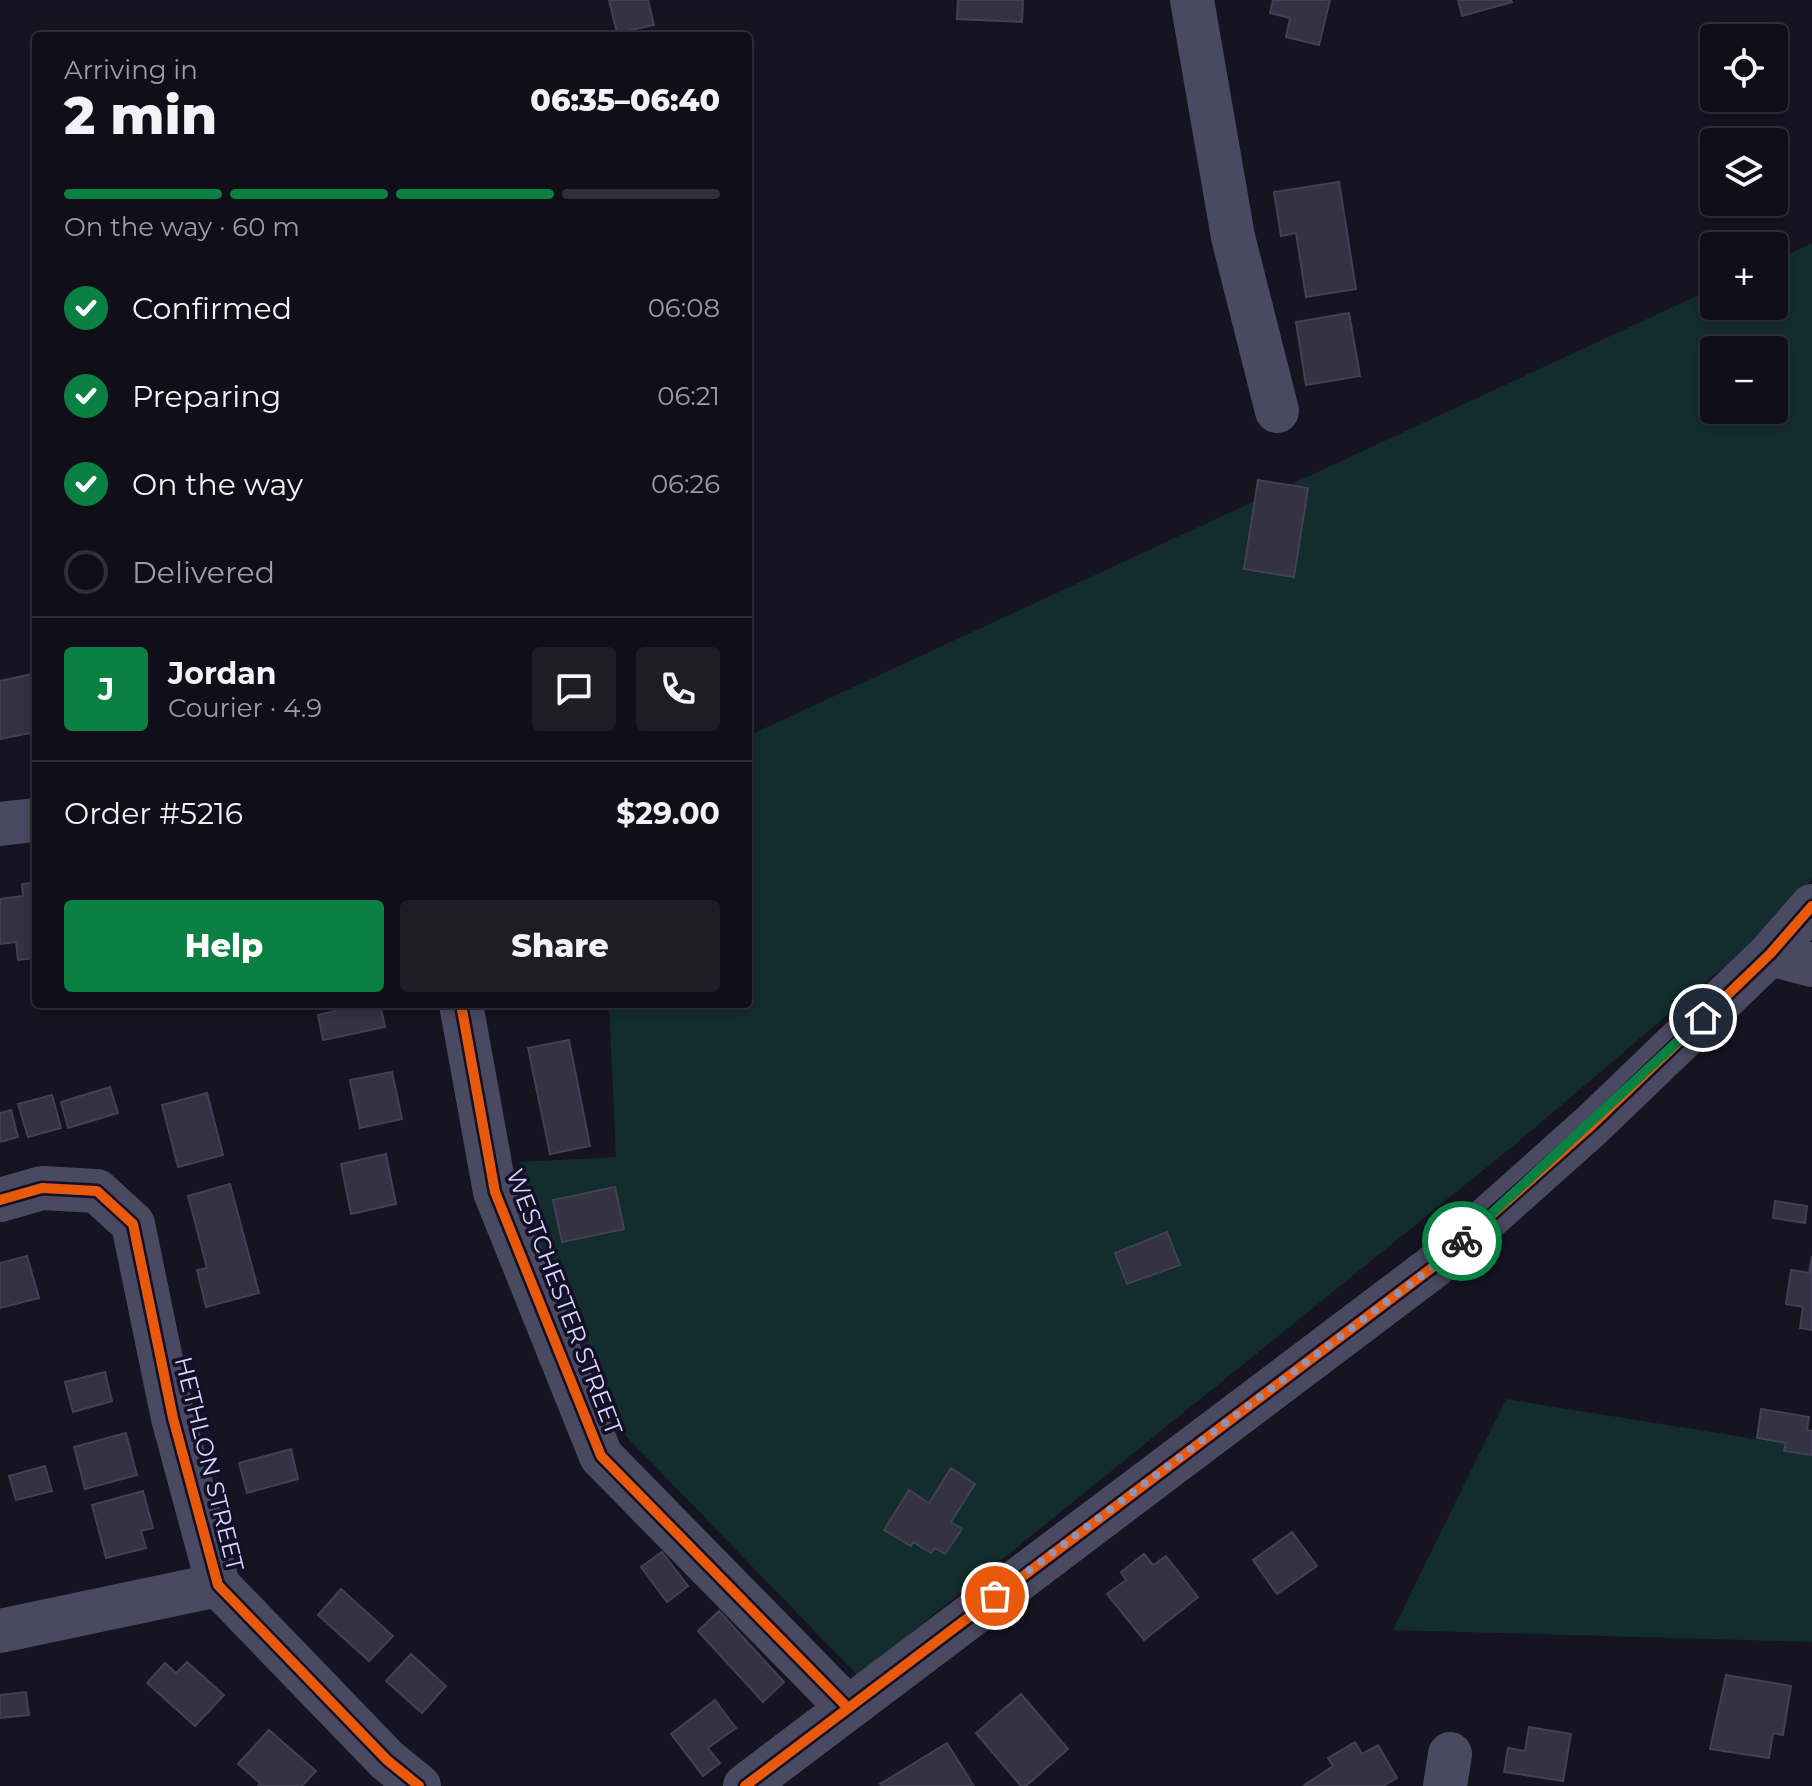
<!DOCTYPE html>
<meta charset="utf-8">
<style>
body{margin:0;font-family:Montserrat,sans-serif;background:#1e1d26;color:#f1f3f6;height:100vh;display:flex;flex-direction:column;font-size:30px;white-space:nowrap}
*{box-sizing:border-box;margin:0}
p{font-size:26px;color:#9c9ca2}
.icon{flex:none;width:44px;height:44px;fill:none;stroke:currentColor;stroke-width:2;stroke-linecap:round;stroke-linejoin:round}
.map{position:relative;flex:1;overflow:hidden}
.side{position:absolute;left:32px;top:32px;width:720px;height:976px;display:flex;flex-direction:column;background:#100f19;border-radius:8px;box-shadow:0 4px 12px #0003,0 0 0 2px #302f38}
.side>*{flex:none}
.buttons{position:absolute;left:1700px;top:24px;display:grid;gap:16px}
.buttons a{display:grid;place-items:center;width:88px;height:88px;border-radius:8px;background:#100f19;box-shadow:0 4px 12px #0003,0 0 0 2px #302f38;font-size:40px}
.pin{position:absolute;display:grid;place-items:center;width:68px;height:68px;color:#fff;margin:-34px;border:4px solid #fff;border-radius:50%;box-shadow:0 2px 8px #0007}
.courier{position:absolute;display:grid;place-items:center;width:80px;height:80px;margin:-40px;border:6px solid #0b8043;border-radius:50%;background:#fff;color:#222;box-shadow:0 2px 10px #0007}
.summary em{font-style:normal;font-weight:800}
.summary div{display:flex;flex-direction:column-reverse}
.summary{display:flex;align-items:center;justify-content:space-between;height:136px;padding:0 32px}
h1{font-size:52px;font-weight:800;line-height:60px}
.bar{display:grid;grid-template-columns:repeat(4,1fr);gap:12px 8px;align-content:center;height:96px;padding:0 32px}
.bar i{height:10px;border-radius:6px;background:#302f38}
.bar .on{background:#0b8043}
.bar p{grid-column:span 4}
.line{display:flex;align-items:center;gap:20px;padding:0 32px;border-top:2px solid #302f38}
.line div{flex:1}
.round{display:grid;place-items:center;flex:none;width:84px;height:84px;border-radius:8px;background:#1e1d26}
ol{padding:0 32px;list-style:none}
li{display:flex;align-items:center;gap:24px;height:88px}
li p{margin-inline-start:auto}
li .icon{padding:8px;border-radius:50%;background:#0b8043;color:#fff;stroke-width:4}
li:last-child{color:#9c9ca2}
li i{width:44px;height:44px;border:4px solid #302f38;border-radius:50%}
.primary-button{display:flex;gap:16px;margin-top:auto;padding:16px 32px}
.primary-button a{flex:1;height:92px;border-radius:8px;background:#0b8043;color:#fff;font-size:32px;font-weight:800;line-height:92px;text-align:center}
.primary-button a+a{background:#1e1d26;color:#f1f3f6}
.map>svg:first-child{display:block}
.green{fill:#132c2d;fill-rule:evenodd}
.building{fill:#343243;stroke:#433f54;stroke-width:2}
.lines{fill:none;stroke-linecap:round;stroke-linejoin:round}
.minor{stroke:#4a4962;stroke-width:44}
.cycleway-casing{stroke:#130f26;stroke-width:15}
.cycleway{stroke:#e8590c;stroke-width:10}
.done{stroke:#9591b1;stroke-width:8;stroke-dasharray:0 14.4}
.route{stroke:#0b8043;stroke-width:10}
.labels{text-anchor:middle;stroke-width:7;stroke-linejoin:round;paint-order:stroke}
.street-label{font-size:24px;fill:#d9d4ff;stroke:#130f26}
</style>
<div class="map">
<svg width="1812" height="1786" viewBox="0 0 1812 1786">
<rect width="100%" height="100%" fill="#161421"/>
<path class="green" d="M1812,243V879L1785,915L1518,1142L858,1676L622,1432L539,1251L520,1162L616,1157L609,1004H748V736L1714,288V306H1774V261ZM1714,350H1774V410H1714Z
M1506,1399L1812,1448V1642L1393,1630Z"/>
<path class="building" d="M609,0H648L654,25L617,33Z
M958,0H1023L1022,22L957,19Z
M1273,0H1330L1319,45L1286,37L1290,18L1270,13Z
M1458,0H1511L1512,2L1462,16Z
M1339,182L1356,289L1306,297L1296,233L1281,236L1274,192Z
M1349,313L1360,376L1306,385L1296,322Z
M1258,480L1308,488L1294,577L1244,569Z
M36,673V732L0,739V681Z
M36,882V958L18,960L16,942L0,944V899L23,896L22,884Z
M334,1004H380L385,1027L323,1040L318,1015L335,1011Z
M569,1040L590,1146L550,1154L528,1048Z
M392,1072L402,1119L360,1128L350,1080Z
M110,1087L118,1113L68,1128L61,1102Z
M207,1093L223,1155L178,1167L162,1105Z
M52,1095L61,1128L28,1137L18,1104Z
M11,1110L18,1137L0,1142V1113Z
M386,1154L396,1204L351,1214L341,1164Z
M230,1184L259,1293L206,1307L197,1270L207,1268L188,1196Z
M615,1187L624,1229L562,1242L553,1200Z
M1775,1201L1807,1206L1805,1223L1773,1218Z
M1167,1232L1180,1265L1127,1284L1115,1253Z
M27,1256L39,1298L0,1308V1263Z
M1812,1256V1330L1800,1328L1803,1307L1786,1304L1791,1270L1809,1273Z
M105,1372L112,1401L73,1412L65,1382Z
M1761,1409L1809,1417L1807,1430L1812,1431V1455L1784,1451L1786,1443L1757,1438Z
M126,1433L137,1475L85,1489L74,1447Z
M291,1449L298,1479L247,1493L239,1463Z
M45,1466L52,1491L16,1500L9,1476Z
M951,1468L975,1484L951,1522L962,1529L945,1554L935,1548L931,1553L913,1542L911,1546L884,1530L909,1490L929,1503Z
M143,1491L153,1528L141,1531L146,1548L106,1558L92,1505Z
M1292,1532L1317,1566L1277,1594L1253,1560Z
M662,1552L688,1586L667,1602L641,1567Z
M1144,1554L1153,1565L1166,1556L1198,1597L1144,1640L1107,1594L1126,1580L1121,1572Z
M341,1589L393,1636L369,1661L318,1615Z
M719,1611L784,1682L763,1702L698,1631Z
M411,1654L446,1686L422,1713L386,1681Z
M187,1662L224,1695L195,1726L147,1683L165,1663L176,1673Z
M1726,1675L1791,1686L1783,1735L1773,1733L1769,1758L1710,1749Z
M26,1692L29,1715L0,1718V1695Z
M1021,1694L1068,1749L1026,1786H1021L976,1733Z
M715,1700L736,1728L708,1748L720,1763L703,1776L671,1734Z
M1529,1727L1571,1734L1563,1781L1504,1772L1508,1748L1525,1751Z
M269,1730L316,1771L302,1786H258L260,1783L238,1764Z
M1355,1742L1362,1754L1378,1745L1397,1778L1383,1786H1303L1333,1766L1328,1758Z
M947,1743L974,1786H882L880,1784Z"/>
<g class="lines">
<path class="minor" d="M1192,0L1233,237L1277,411
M0,824L36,820
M1770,954L1812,965
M461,1004L495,1192L601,1456L847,1707
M0,1200L42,1188L97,1191L133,1224L173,1418L218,1585L387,1760L419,1786
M0,1631L218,1585
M745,1786L1433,1267L1592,1125L1770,954L1812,906
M1445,1786L1450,1754"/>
<defs>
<path id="cycleway" d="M461,1004L495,1192L601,1456L847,1707
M0,1200L42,1188L97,1191L133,1224L173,1418L218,1585L387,1760L419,1786
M745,1786L1433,1267L1592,1125L1770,954L1812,906"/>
</defs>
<use href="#cycleway" class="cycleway-casing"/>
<use href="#cycleway" class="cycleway"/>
</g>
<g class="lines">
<path class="done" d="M995,1596L1433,1267L1462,1241"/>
<path class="route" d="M1462,1241L1703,1018"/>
</g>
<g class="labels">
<g class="street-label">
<text transform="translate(564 1302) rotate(69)" y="8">WESTCHESTER STREET</text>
<text transform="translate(209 1464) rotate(76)" y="8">HETHLON STREET</text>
</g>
</g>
</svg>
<div class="buttons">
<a><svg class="icon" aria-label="locate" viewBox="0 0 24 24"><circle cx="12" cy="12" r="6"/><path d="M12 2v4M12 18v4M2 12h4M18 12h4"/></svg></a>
<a><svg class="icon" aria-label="layers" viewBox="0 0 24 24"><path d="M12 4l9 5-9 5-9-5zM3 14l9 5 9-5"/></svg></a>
<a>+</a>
<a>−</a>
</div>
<div class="pin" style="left:995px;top:1596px;background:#ea580c"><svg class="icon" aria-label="bag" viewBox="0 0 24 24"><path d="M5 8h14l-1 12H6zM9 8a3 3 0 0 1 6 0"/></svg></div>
<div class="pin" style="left:1703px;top:1018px;background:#1f2937"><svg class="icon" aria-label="home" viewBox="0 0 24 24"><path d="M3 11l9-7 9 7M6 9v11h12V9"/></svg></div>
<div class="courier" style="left:1462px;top:1241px"><svg class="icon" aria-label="bike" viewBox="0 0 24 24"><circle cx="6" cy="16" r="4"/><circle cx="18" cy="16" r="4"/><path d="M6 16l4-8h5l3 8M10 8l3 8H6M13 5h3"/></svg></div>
<section class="side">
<div class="summary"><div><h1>2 min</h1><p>Arriving in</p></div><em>06:35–06:40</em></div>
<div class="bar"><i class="on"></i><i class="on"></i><i class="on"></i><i></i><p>On the way · 60 m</p></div>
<ol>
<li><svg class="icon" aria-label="check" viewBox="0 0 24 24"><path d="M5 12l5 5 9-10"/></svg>Confirmed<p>06:08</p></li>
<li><svg class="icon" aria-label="check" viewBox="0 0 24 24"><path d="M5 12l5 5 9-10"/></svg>Preparing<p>06:21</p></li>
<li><svg class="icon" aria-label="check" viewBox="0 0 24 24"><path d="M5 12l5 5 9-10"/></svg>On the way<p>06:26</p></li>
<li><i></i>Delivered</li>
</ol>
<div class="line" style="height:144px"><b class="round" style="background:#0b8043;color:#fff">J</b><div><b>Jordan</b><p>Courier · 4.9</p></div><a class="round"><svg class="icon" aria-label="chat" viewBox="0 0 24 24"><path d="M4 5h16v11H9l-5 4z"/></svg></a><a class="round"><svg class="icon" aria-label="phone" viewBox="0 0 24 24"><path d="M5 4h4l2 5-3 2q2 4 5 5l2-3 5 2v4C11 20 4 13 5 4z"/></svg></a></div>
<div class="line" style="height:104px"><div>Order #5216</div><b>$29.00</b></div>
<div class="primary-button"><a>Help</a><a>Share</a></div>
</section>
</div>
